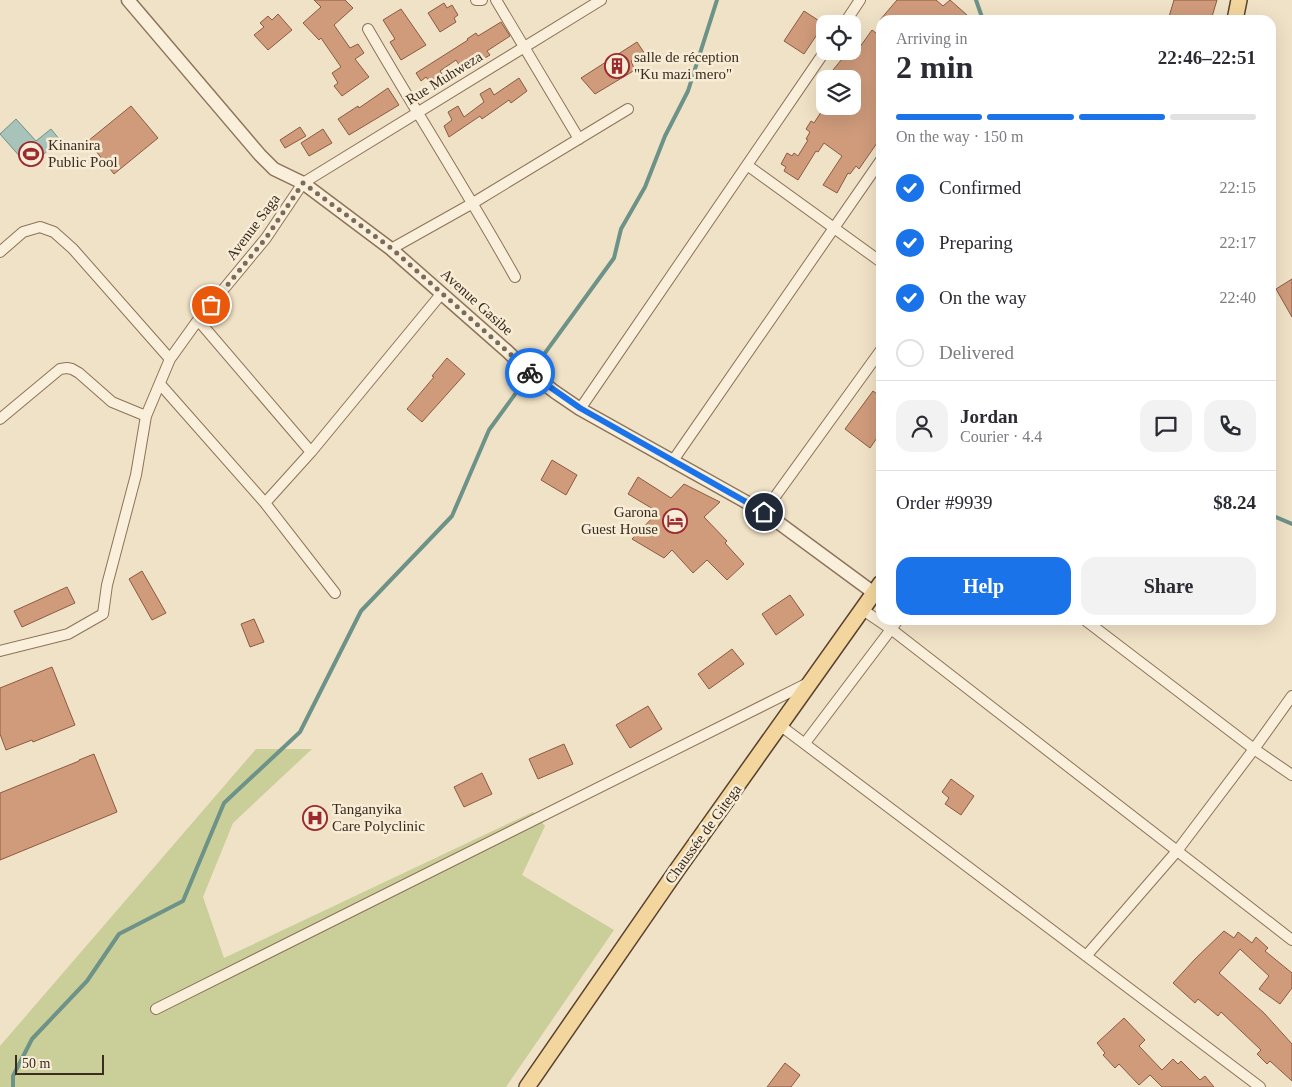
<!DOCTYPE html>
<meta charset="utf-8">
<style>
body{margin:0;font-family:"Times New Roman",serif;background:#f2f2f3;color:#2b2b33;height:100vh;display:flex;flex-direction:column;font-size:19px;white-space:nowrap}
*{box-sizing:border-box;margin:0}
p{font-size:16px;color:#7c7c81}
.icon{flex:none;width:28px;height:28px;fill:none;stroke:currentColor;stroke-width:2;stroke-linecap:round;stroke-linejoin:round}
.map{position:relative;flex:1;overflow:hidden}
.panel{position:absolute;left:876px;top:15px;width:400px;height:610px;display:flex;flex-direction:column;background:#fff;border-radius:15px;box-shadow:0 5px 20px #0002}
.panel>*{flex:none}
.buttons{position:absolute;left:816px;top:15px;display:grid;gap:10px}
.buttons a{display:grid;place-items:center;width:45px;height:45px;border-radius:10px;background:#fff;box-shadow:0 5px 20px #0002;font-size:25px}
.scale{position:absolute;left:15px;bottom:12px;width:89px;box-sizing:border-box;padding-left:5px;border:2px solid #3b2c1f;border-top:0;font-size:14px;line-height:18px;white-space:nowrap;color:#3b2c1f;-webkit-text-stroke:4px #f7ecd6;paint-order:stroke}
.pin{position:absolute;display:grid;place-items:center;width:42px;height:42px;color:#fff;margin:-21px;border:2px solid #fff;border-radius:50%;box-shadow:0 1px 5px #0007}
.courier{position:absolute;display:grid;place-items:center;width:50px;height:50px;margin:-25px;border:4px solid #1a73e8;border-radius:50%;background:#fff;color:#222;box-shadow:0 1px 6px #0007}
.headline em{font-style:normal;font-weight:700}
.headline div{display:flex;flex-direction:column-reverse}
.headline{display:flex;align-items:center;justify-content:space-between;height:85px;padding:0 20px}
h1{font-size:32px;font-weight:700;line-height:38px}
.bar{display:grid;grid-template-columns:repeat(4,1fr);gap:8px 5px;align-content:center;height:60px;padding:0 20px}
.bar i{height:6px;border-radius:4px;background:#e1e1e2}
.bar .selected{background:#1a73e8}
.bar p{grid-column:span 4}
.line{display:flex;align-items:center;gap:12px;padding:0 20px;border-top:1px solid #e1e1e2}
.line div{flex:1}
.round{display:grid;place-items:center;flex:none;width:52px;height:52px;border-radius:15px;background:#f2f2f3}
ol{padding:0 20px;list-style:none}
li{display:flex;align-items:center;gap:15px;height:55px}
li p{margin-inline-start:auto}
li .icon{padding:5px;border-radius:50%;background:#1a73e8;color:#fff;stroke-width:4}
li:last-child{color:#7c7c81}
li i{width:28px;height:28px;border:2px solid #e1e1e2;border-radius:50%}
.cta{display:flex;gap:10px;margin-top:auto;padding:10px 20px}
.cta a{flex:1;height:58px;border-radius:15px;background:#1a73e8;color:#fff;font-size:20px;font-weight:700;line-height:58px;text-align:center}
.cta a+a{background:#f2f2f3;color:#2b2b33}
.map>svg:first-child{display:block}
.green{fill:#cace99}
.water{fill:#a7c3ba;stroke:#6d9288}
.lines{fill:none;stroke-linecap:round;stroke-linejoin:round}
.stream{stroke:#6d9288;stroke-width:4}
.building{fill:#cf9b7b;stroke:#8b5b40}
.minor-casing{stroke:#8c735b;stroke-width:12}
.tertiary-casing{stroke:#8c735b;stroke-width:15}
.primary-casing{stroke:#59412f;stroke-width:18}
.minor{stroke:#faefda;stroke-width:10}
.tertiary{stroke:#faefda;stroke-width:12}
.primary{stroke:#f3d69d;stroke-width:15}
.done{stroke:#7a6c59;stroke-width:5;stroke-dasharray:0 9}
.route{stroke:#1a73e8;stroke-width:6}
.labels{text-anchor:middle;stroke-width:5;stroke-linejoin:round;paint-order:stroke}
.poi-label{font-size:15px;fill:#3b2c1f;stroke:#f7ecd6;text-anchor:start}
.street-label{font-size:15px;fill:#3b2c1f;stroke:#f7ecd6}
</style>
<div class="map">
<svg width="1292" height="1087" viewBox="0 0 1292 1087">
<rect width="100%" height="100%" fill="#f0e2c6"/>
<path class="green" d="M256,749H312L233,823L203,897L224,958L533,812L545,826L522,875L614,930L506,1087H0V1046Z"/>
<path class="water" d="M16,119L36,141L51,129L60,140L29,167L0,134Z"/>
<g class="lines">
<path class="stream" d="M976,0L983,20
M1271,515L1292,524
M13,1087V1076L32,1039L87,981L119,934L183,901L224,803L300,732L361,611L452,516L489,430L614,258L621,229L645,187L665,136L688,91L717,0"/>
</g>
<path class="building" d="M314,0H345L353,8L334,25L350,48L358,44L364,53L355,59L369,77L342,96L334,86L338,83L332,73L341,67L321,38L319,40L303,23L321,7Z
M897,0H936L943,6L950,0L967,15L963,20H880Z
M1174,0H1217L1211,20H1168Z
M444,3L447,8L452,5L458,15L454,18L456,22L440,32L428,13Z
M401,9L426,45L401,60L390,42L395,39L383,20Z
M804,11L824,24L804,54L784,41Z
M278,14L292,30L268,50L254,35L264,27L260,23L268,16L272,20Z
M501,22L510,36L487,51L490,55L480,61L476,54L460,66L456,60L440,71L444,77L432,85L426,77L421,81L416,73L468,40L467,39L476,33L478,36Z
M872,30L881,37V59L877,66L881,69V147L877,143L859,169L856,166L850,174L848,173L837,193L823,185L842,156L824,143L818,152L816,151L798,180L784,171L786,167L781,164L787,153L792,156L794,153L798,156L808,140L806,139L810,132L806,129L811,121L814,123L825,106H852V79H843L833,70L846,54L852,58Z
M637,42L645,54L631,61L635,70L595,94L581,78Z
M519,78L527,91L511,103L509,100L482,119L480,116L449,137L444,126L452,120L448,112L458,106L464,117L484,102L480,94L490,88L494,95Z
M388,88L399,105L349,135L338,119L358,106L359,108Z
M131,106L158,138L114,174L88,141Z
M300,127L306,136L285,148L280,140Z
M323,129L332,143L309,156L301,143Z
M1292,279V317L1276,289Z
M447,358L465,374L422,422L407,409L434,377L432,376Z
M873,391L881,397V432L870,448L845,429Z
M552,460L577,475L566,495L541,480Z
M638,477L671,498L684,484L720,502L704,517L727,541L725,543L744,564L727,580L707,560L693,573L672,550L664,558L632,539L658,512L628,494Z
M142,571L166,613L152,620L129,579Z
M67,587L75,603L22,627L14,611Z
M790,595L804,615L776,635L762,614Z
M254,619L264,642L250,647L241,624Z
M732,649L744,664L709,689L698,674Z
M52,667L75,725L33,742L32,740L6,750L0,734V688Z
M648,706L662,729L630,748L616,725Z
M564,744L573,764L538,779L529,759Z
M94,754L117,812L0,860V793L79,761V760Z
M482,773L492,794L464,807L454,787Z
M951,779L974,796L961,815L945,804L949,798L942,792Z
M1224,931L1234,938L1238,932L1252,943L1256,937L1268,948L1265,951L1292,973V988L1280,1004L1259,989L1269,976L1240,949L1219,973L1264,1013L1292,1044V1081L1270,1061L1267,1064L1257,1054L1261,1050L1221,1012L1218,1016L1198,999L1195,1003L1173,983L1195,959Z
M1124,1018L1145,1040L1139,1046L1162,1070L1173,1059L1178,1064L1181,1061L1200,1080L1205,1076L1214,1087H1162L1150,1075L1139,1085L1119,1064L1115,1068L1103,1055L1105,1053L1097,1043Z
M785,1063L800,1075L791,1087H767Z"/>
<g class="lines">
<defs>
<path id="minor" d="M476,0H482
M496,0L579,139
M844,24L860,0
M368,29C416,112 468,193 515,277
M747,165L881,262
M391,249L473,203L628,109
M0,252L23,232L40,227L54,232L73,249L170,359
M198,320L311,452
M160,384L265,503L335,593
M580,409L825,51
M0,419L60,369L67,368L72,369L79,373L112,402L146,416
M672,462L881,160
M265,503L311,452L442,293
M764,512L881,350
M863,610L891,629L1292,940
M1085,620L1254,749L1292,775
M0,651L68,634L103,614L107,585L136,475L146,416L170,359L198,320L266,238L303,183L601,0
M781,726L1260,1087
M805,743L898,620
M1086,956L1177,851L1254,749L1292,696
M156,1009L808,683"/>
<path id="tertiary" d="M128,0L260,155L274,169L303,183L391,249L507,351L530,373L555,392L580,409L764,512L874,593"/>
<path id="primary" d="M1235,20L1239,0
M527,1087L677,870L881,583"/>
</defs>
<use href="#minor" class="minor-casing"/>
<use href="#tertiary" class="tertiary-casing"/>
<use href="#primary" class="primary-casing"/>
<use href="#minor" class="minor"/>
<use href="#tertiary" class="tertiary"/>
<use href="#primary" class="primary"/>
</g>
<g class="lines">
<path class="done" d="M211,305L266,238L303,183L391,248L507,351L530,373"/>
<path class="route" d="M530,373L580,408L764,512"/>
</g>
<defs>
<symbol id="building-ring" viewBox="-11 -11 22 22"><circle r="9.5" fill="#f7ecd6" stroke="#9c292e" stroke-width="1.5"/><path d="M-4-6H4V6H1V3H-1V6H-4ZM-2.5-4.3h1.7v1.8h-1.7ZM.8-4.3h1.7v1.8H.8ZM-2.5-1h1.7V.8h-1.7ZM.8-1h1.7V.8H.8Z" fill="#9c292e"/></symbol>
<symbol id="stadium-ring" viewBox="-11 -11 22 22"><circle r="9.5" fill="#f7ecd6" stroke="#9c292e" stroke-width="1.5"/><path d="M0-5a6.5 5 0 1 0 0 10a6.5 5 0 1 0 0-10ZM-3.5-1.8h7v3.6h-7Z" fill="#9c292e"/></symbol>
<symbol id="hotel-ring" viewBox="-11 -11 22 22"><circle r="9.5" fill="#f7ecd6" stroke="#9c292e" stroke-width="1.5"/><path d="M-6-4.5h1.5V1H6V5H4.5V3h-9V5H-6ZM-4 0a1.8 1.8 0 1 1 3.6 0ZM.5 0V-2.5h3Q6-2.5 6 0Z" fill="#9c292e"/></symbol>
<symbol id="hospital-ring" viewBox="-11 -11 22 22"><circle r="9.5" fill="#f7ecd6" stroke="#9c292e" stroke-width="1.5"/><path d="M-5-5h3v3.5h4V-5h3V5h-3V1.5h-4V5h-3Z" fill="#9c292e"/></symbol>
</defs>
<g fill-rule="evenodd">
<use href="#building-ring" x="603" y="52" width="28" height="28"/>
<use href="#stadium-ring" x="17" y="140" width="28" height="28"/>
<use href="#hotel-ring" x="661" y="507" width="28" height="28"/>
<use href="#hospital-ring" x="301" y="804" width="28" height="28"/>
</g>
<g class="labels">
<g class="poi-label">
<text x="634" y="62">salle de réception<tspan x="634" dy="17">"Ku mazi mero"</tspan></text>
<text x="48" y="150">Kinanira<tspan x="48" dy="17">Public Pool</tspan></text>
<text x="658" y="517" text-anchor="end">Garona<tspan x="658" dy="17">Guest House</tspan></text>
<text x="332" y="814">Tanganyika<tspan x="332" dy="17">Care Polyclinic</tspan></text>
</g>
<g class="street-label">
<text transform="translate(444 78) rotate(-32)" y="5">Rue Muhweza</text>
<text transform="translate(253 227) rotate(-53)" y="5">Avenue Saga</text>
<text transform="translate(477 302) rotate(42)" y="5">Avenue Gasibe</text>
<text transform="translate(703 834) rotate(-54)" y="5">Chaussée de Gitega</text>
</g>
</g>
</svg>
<div class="buttons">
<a><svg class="icon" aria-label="locate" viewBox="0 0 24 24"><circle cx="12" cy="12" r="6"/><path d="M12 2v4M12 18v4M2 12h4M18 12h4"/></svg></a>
<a><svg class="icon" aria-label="layers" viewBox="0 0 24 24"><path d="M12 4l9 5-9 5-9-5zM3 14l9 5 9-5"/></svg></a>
</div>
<div class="scale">50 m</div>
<div class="pin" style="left:211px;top:305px;background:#ea580c"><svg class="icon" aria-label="bag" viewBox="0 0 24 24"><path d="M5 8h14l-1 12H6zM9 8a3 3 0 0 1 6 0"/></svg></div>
<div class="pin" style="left:764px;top:512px;background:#1f2937"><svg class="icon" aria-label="home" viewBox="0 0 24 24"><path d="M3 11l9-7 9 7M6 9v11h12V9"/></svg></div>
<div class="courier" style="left:530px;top:373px"><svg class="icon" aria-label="bike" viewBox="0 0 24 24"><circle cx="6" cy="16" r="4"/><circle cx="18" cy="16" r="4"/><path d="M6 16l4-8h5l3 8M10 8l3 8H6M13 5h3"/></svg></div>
<section class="panel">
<div class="headline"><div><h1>2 min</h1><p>Arriving in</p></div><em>22:46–22:51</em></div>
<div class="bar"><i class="selected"></i><i class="selected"></i><i class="selected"></i><i></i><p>On the way · 150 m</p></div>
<ol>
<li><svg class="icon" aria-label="check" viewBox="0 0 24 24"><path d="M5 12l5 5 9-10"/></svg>Confirmed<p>22:15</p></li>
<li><svg class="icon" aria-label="check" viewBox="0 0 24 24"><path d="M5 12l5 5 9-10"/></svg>Preparing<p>22:17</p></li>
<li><svg class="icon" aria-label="check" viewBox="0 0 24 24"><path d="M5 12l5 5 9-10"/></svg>On the way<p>22:40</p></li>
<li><i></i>Delivered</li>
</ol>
<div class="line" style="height:90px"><a class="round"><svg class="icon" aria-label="person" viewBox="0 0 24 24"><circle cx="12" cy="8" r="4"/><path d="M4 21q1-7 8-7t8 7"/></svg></a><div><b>Jordan</b><p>Courier · 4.4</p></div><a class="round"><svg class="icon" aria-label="chat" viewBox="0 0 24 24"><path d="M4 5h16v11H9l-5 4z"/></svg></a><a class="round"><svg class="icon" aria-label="phone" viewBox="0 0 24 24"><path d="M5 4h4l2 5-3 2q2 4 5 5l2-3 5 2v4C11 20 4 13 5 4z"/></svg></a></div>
<div class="line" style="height:65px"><div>Order #9939</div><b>$8.24</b></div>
<div class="cta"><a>Help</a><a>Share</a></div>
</section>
</div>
